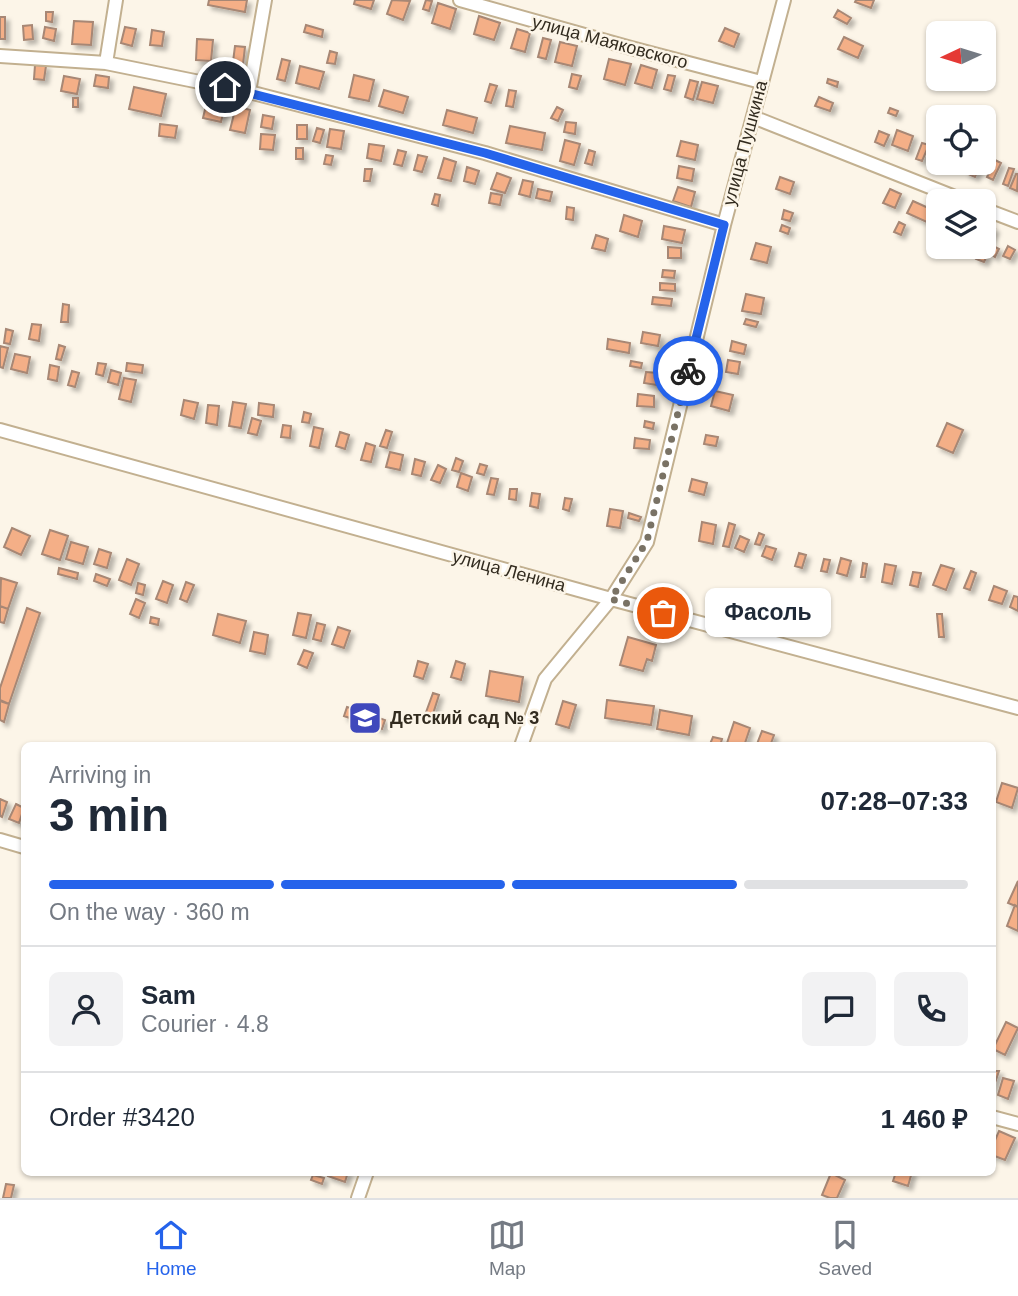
<!DOCTYPE html>
<meta charset="utf-8">
<style>
body{margin:0;font-family:Arial,sans-serif;background:#f2f2f3;color:#1f2937;height:100vh;display:flex;flex-direction:column;font-size:26px;white-space:nowrap}
*{box-sizing:border-box;margin:0}
p{font-size:23px;color:#747a83}
.icon{flex:none;width:38px;height:38px;fill:none;stroke:currentColor;stroke-width:2;stroke-linecap:round;stroke-linejoin:round}
.map{position:relative;flex:1;overflow:hidden}
.panel{position:absolute;left:21px;top:742px;width:975px;height:434px;display:flex;flex-direction:column;background:#fff;border-radius:10px;box-shadow:0 2px 5px #0004}
.panel>*{flex:none}
.needle{width:46px;rotate:266deg}
.controls{position:absolute;left:926px;top:21px;display:grid;gap:14px}
.controls a{display:grid;place-items:center;width:70px;height:70px;border-radius:10px;background:#fff;box-shadow:0 2px 5px #0004;font-size:35px}
.pin{position:absolute;display:grid;place-items:center;width:60px;height:60px;color:#fff;margin:-30px;border:4px solid #fff;border-radius:50%;box-shadow:0 2px 7px #0007}
.courier{position:absolute;display:grid;place-items:center;width:70px;height:70px;margin:-35px;border:5px solid #2563eb;border-radius:50%;background:#fff;color:#222;box-shadow:0 2px 9px #0007}
.bubble{position:absolute;height:49px;border-radius:10px;background:#fff;box-shadow:0 2px 5px #0004;font-size:23px;font-weight:700;line-height:49px;text-align:center}
.overview em{font-style:normal;font-weight:700}
.overview div{display:flex;flex-direction:column-reverse}
.overview{display:flex;align-items:center;justify-content:space-between;height:119px;padding:0 28px}
h1{font-size:46px;font-weight:700;line-height:52px}
.bar{display:grid;grid-template-columns:repeat(4,1fr);gap:10px 7px;align-content:center;height:84px;padding:0 28px}
.bar i{height:9px;border-radius:5px;background:#e0e1e3}
.bar .on{background:#2563eb}
.bar p{grid-column:span 4}
.line{display:flex;align-items:center;gap:18px;padding:0 28px;border-top:2px solid #e0e1e3}
.line div{flex:1}
.round{display:grid;place-items:center;flex:none;width:74px;height:74px;border-radius:10px;background:#f2f2f3}
.dock{display:flex;justify-content:space-around;align-items:center;height:98px;border-top:2px solid #e0e1e3;background:#fff;font-size:19px;color:#747a83}
.dock a{display:grid;justify-items:center;gap:4px}
.dock .on{color:#2563eb}
.map>svg:first-child{display:block}
.building{fill:#f4af87;stroke:#a78774;stroke-width:2;filter:url(#shadow)}
.lines{fill:none;stroke-linecap:round;stroke-linejoin:round}
.minor-casing{stroke:#c2b090;stroke-width:16}
.minor{stroke:#fff;stroke-width:12}
.done{stroke:#797265;stroke-width:7;stroke-dasharray:0 12.6}
.route{stroke:#2563eb;stroke-width:9}
.labels{text-anchor:middle;stroke-width:5;stroke-linejoin:round;paint-order:stroke}
.street-label{font-size:18px;fill:#322b1f;stroke:#fcf5e8}
.poi-label{font-size:18px;font-weight:bold;fill:#322b1f;stroke:#fcf5e8;text-anchor:start}
</style>
<div class="map">
<svg width="1018" height="1198" viewBox="0 0 1018 1198">
<defs>
<filter id="shadow"><feDropShadow dx="4" dy="4" stdDeviation="2" flood-color="#0004"/></filter>
</defs>
<rect width="100%" height="100%" fill="#fcf5e8"/>
<path class="building" d="M209,0H247L245,12L208,5Z
M355,0H374L371,9L354,4Z
M392,0L410,1L403,20L387,14Z
M426,0L432,1L429,11L423,9Z
M856,0H874L871,8L855,2Z
M438,3L456,9L450,29L432,23Z
M838,10L851,18L847,24L834,17Z
M46,12H53L52,22L46,21Z
M479,16L500,23L494,40L474,34Z
M0,17H5V39H0Z
M74,21L93,22L91,45L72,44Z
M32,25L33,39L24,40L23,26Z
M306,25L323,30L322,37L304,32Z
M45,27L56,29L54,41L43,38Z
M125,27L136,29L132,46L121,43Z
M725,28L739,34L734,47L719,41Z
M517,29L530,33L525,52L511,48Z
M152,30L164,32L162,46L150,45Z
M844,37L863,46L858,58L838,49Z
M543,38L551,40L546,59L538,57Z
M197,39L213,40L211,61L196,60Z
M560,42L577,46L572,66L555,62Z
M235,46L245,47L243,64L233,62Z
M330,51L337,53L335,64L327,63Z
M282,59L290,61L285,81L277,79Z
M609,59L631,64L625,85L604,79Z
M35,65L46,66L44,80L34,79Z
M641,65L657,70L652,88L635,83Z
M300,66L324,72L319,89L296,83Z
M572,74L581,76L577,89L569,87Z
M96,75L109,77L108,88L94,86Z
M354,75L374,80L369,101L349,97Z
M668,75L675,76L671,91L664,89Z
M64,76L80,79L77,94L61,91Z
M828,79L838,82L837,87L827,83Z
M690,80L698,82L693,100L685,97Z
M702,82L718,86L713,103L697,99Z
M490,84L497,86L491,103L485,101Z
M134,87L166,94L161,116L129,109Z
M384,90L408,97L403,113L379,106Z
M509,90L516,91L513,107L506,106Z
M819,97L833,103L830,111L815,106Z
M73,98H78V107H73Z
M207,101L225,105L221,122L203,118Z
M236,106L250,110L245,133L230,130Z
M557,107L563,110L558,121L551,118Z
M890,108L898,111L896,116L888,113Z
M447,110L477,118L473,133L443,125Z
M263,115L274,117L272,129L261,127Z
M566,122L576,123L575,134L564,132Z
M160,124L177,126L175,138L159,136Z
M297,125H307V139H297Z
M510,126L545,133L542,150L506,143Z
M317,128L324,130L320,143L313,141Z
M330,129L344,131L341,149L327,147Z
M897,130L913,136L908,151L892,145Z
M879,131L889,135L884,146L875,142Z
M261,134L275,135L273,150L260,149Z
M565,140L580,144L574,165L560,161Z
M681,141L698,145L695,160L677,156Z
M922,143L929,145L922,161L916,159Z
M369,144L384,146L381,161L367,158Z
M296,148H303V159H296Z
M398,150L406,152L402,166L394,164Z
M589,150L595,152L592,165L585,163Z
M326,155L333,156L331,165L324,164Z
M418,155L427,157L422,172L414,170Z
M444,158L456,162L451,181L438,178Z
M995,160L1001,163L993,180L987,177Z
M971,163H981L975,177L966,173Z
M679,166L694,169L692,181L677,178Z
M467,167L479,171L475,184L464,181Z
M1009,168L1014,169L1008,186L1003,184Z
M365,169H372L370,181H364Z
M497,173L511,178L505,193L491,189Z
M1016,174H1018L1017,191L1010,188Z
M780,177L794,182L790,194L776,189Z
M523,180L533,182L530,197L519,194Z
M678,187L695,192L691,207L673,201Z
M538,189L552,192L550,201L536,198Z
M890,189L901,194L895,208L883,203Z
M491,193L502,195L500,205L489,203Z
M435,194L440,195L438,206L432,204Z
M913,201L935,211L929,223L907,213Z
M567,207L574,208L573,220L566,219Z
M784,210L793,213L790,221L782,219Z
M624,215L642,221L638,237L620,231Z
M899,222L905,225L901,235L894,232Z
M782,225L790,228L788,234L780,231Z
M664,226L685,230L682,243L662,239Z
M987,226L995,229L986,249L981,247H984V234Z
M596,235L608,239L605,251L592,248Z
M756,243L771,247L767,263L751,259Z
M993,246L999,249L995,257L989,253Z
M1008,246L1015,250L1010,259L1003,256Z
M668,247L681,248V258H668Z
M978,252L987,256L984,262L976,259Z
M663,270L675,271L674,278L662,277Z
M660,283L675,284V291L660,290Z
M746,294L764,298L761,314L742,311Z
M653,297L672,299L671,306L652,304Z
M63,304L69,305L68,322H61Z
M746,319L758,322L756,327L744,324Z
M32,324L41,325L39,341L29,339Z
M6,329L13,331L10,344L4,343Z
M643,332L660,335L658,346L641,343Z
M608,339L630,343L629,353L607,349Z
M732,341L746,345L744,354L730,351Z
M59,345L65,347L61,360L56,359Z
M0,346L8,348L3,368L0,367Z
M15,354L30,357L27,373L11,369Z
M728,360L740,362L738,374L726,372Z
M631,361L642,363L641,368L630,366Z
M98,363L106,364L103,376L96,374Z
M127,363L143,365L142,373L126,371Z
M50,365L59,367L57,381L48,379Z
M111,370L121,373L118,385L108,382Z
M72,371L79,373L75,387L68,385Z
M646,372L658,373L657,385L644,383Z
M124,378L136,380L131,402L119,399Z
M715,391L733,395L729,411L711,406Z
M638,394L654,396V407L637,406Z
M184,400L198,403L194,419L181,415Z
M233,402L246,404L241,428L229,426Z
M259,403L274,405L273,417L258,415Z
M208,405L219,406L217,425L206,423Z
M304,412L311,414L309,423L302,422Z
M252,418L261,421L257,435L248,433Z
M645,421L654,423L653,429L644,427Z
M947,423L963,430L953,453L937,446Z
M283,425L291,426L290,438L281,437Z
M314,427L323,429L319,448L310,446Z
M386,430L392,432L387,448L380,446Z
M340,432L349,435L345,449L336,446Z
M706,435L718,437L716,446L704,444Z
M635,438L650,440L649,449L634,448Z
M366,443L375,446L371,462L361,460Z
M390,452L403,455L400,470L386,467Z
M456,458L463,461L459,472L452,470Z
M415,459L425,462L421,476L412,474Z
M480,464L487,466L484,475L477,473Z
M438,465L446,469L440,483L431,480Z
M461,473L472,477L468,491L457,487Z
M491,478L498,479L494,495L487,494Z
M692,479L707,483L704,495L689,491Z
M510,489H517L516,500L509,499Z
M532,493L540,494L538,508L530,506Z
M565,498L572,499L569,511L563,509Z
M610,509L623,511L620,528L607,526Z
M629,513L641,517L639,521L628,518Z
M702,522L716,525L713,544L699,541Z
M729,523L735,525L729,547L723,546Z
M12,528L30,536L21,555L4,547Z
M50,530L68,536L60,560L42,554Z
M759,533L764,535L760,545L755,544Z
M740,536L749,540L744,552L735,548Z
M71,542L88,547L83,564L66,559Z
M766,546L776,549L772,560L762,556Z
M99,549L111,553L107,568L94,564Z
M799,553L806,555L802,568L795,566Z
M841,558L851,561L847,576L837,573Z
M127,559L139,564L131,585L119,580Z
M824,559L830,560L827,572L821,571Z
M863,563L867,564L865,577H861Z
M885,564L896,566L892,584L882,582Z
M941,565L954,569L946,590L933,585Z
M59,568L78,573L77,579L58,574Z
M971,571L976,573L970,590L964,588Z
M913,572L921,573L918,587L910,585Z
M96,574L110,579L107,586L94,581Z
M1,578L17,583L8,609L0,606Z
M163,581L173,585L167,603L156,599Z
M186,582L194,585L187,602L180,599Z
M138,583L145,585L143,595L136,593Z
M994,586L1007,591L1002,604L989,600Z
M1014,596L1018,597V611L1010,607Z
M136,599L145,603L139,618L130,614Z
M0,606L8,609L4,623L0,622Z
M27,608L40,613L9,704L0,700V688Z
M298,613L311,615L306,638L293,635Z
M218,614L246,621L240,643L213,635Z
M937,614H942L944,637H939Z
M151,617L159,619L158,625L150,623Z
M317,623L325,625L321,641L313,639Z
M338,627L350,631L344,648L332,644Z
M254,632L268,635L265,654L250,651Z
M628,637L656,645L652,661L647,659L643,671L620,665Z
M304,650L313,653L307,668L298,664Z
M418,661L428,664L423,679L414,676Z
M456,661L465,664L461,680L451,677Z
M490,671L523,677L519,702L486,696Z
M433,693L439,695L432,717L425,715Z
M607,700L654,706L651,725L605,718Z
M0,701L9,704L4,722L0,720Z
M563,701L576,705L569,728L556,724Z
M347,707L385,720L382,729L344,716Z
M660,710L692,716L689,735L657,729Z
M734,722L750,728L744,746H726Z
M762,731L774,735L770,746L757,744Z
M713,737L722,739L720,746L710,744Z
M1002,783L1018,788L1012,808L996,802Z
M0,799L7,802L2,817L0,816Z
M16,804L24,808L19,823L9,819Z
M1018,881V907L1008,903Z
M1015,905L1018,907V931L1007,926Z
M1006,1022L1018,1028L1005,1055L993,1049Z
M993,1071H999L992,1092V1072Z
M1003,1078L1014,1081L1008,1099L998,1095Z
M999,1131L1015,1138L1005,1160L992,1155V1147Z
M329,1172H348L345,1182L328,1176Z
M896,1172H912L908,1186L893,1181Z
M831,1173L845,1180L837,1198H830L822,1195Z
M313,1175L324,1178L322,1184L311,1180Z
M6,1184L14,1185L11,1198H3Z"/>
<g class="lines">
<defs>
<path id="minor" d="M460,0L631,48L761,82
M0,56L106,63L249,92L485,153L724,225
M106,63L116,0
M249,92L265,0
M753,117L965,201
M984,209L1018,222
M0,430L611,599L1018,708
M521,746L545,679L611,599L647,542L724,225L784,0
M0,840L24,847
M992,1117L1018,1124
M358,1198L367,1172"/>
</defs>
<use href="#minor" class="minor-casing"/>
<use href="#minor" class="minor"/>
</g>
<g class="lines">
<path class="done" d="M663,613L611,599L647,541L688,371"/>
<path class="route" d="M225,87L485,153L724,225L688,371"/>
</g>
<defs>
<symbol id="school-square" viewBox="-11 -11 22 22"><rect x="-9" y="-9" width="18" height="18" rx="4" fill="#3f48bc" stroke="#fcf5e8"/><path d="M0-5L7-2L0 1L-7-2ZM-4 1L0 2.5L4 1V4Q0 6-4 4Z" fill="#fff"/></symbol>
</defs>
<g fill-rule="evenodd">
<use href="#school-square" x="346" y="699" width="38" height="38"/>
</g>
<g class="labels">
<g class="street-label">
<text transform="translate(610 42) rotate(15)" y="6">улица Маяковского</text>
<text transform="translate(745 143) rotate(-75)" y="6">улица Пушкина</text>
<text transform="translate(509 571) rotate(15)" y="6">улица Ленина</text>
</g>
<g class="poi-label">
<text x="390" y="724">Детский сад № 3</text>
</g>
</g>
</svg>
<div class="controls">
<a><svg class="needle" viewBox="-14 -14 28 28"><path d="M0-13l5 13h-10z" fill="#e53935"/><path d="M0 13l5-13h-10z" fill="#747a83"/></svg></a>
<a><svg class="icon" aria-label="locate" viewBox="0 0 24 24"><circle cx="12" cy="12" r="6"/><path d="M12 2v4M12 18v4M2 12h4M18 12h4"/></svg></a>
<a><svg class="icon" aria-label="layers" viewBox="0 0 24 24"><path d="M12 4l9 5-9 5-9-5zM3 14l9 5 9-5"/></svg></a>
</div>
<div class="pin" style="left:663px;top:613px;background:#ea580c"><svg class="icon" aria-label="bag" viewBox="0 0 24 24"><path d="M5 8h14l-1 12H6zM9 8a3 3 0 0 1 6 0"/></svg></div>
<div class="pin" style="left:225px;top:87px;background:#1f2937"><svg class="icon" aria-label="home" viewBox="0 0 24 24"><path d="M3 11l9-7 9 7M6 9v11h12V9"/></svg></div>
<div class="courier" style="left:688px;top:371px"><svg class="icon" aria-label="bike" viewBox="0 0 24 24"><circle cx="6" cy="16" r="4"/><circle cx="18" cy="16" r="4"/><path d="M6 16l4-8h5l3 8M10 8l3 8H6M13 5h3"/></svg></div>
<div class="bubble" style="left:705px;top:588px;width:126px">Фасоль</div>
<section class="panel">
<div class="overview"><div><h1>3 min</h1><p>Arriving in</p></div><em>07:28–07:33</em></div>
<div class="bar"><i class="on"></i><i class="on"></i><i class="on"></i><i></i><p>On the way · 360 m</p></div>
<div class="line" style="height:126px"><a class="round"><svg class="icon" aria-label="person" viewBox="0 0 24 24"><circle cx="12" cy="8" r="4"/><path d="M4 21q1-7 8-7t8 7"/></svg></a><div><b>Sam</b><p>Courier · 4.8</p></div><a class="round"><svg class="icon" aria-label="chat" viewBox="0 0 24 24"><path d="M4 5h16v11H9l-5 4z"/></svg></a><a class="round"><svg class="icon" aria-label="phone" viewBox="0 0 24 24"><path d="M5 4h4l2 5-3 2q2 4 5 5l2-3 5 2v4C11 20 4 13 5 4z"/></svg></a></div>
<div class="line" style="height:91px"><div>Order #3420</div><b>1 460 ₽</b></div>
</section>
</div>
<nav class="dock">
<a class="on"><svg class="icon" aria-label="home" viewBox="0 0 24 24"><path d="M3 11l9-7 9 7M6 9v11h12V9"/></svg>Home</a>
<a><svg class="icon" aria-label="map" viewBox="0 0 24 24"><path d="M3 6l6-2 6 2 6-2v14l-6 2-6-2-6 2zM9 4v14M15 6v14"/></svg>Map</a>
<a><svg class="icon" aria-label="saved" viewBox="0 0 24 24"><path d="M7 4h10v16l-5-4-5 4z"/></svg>Saved</a>
</nav>
